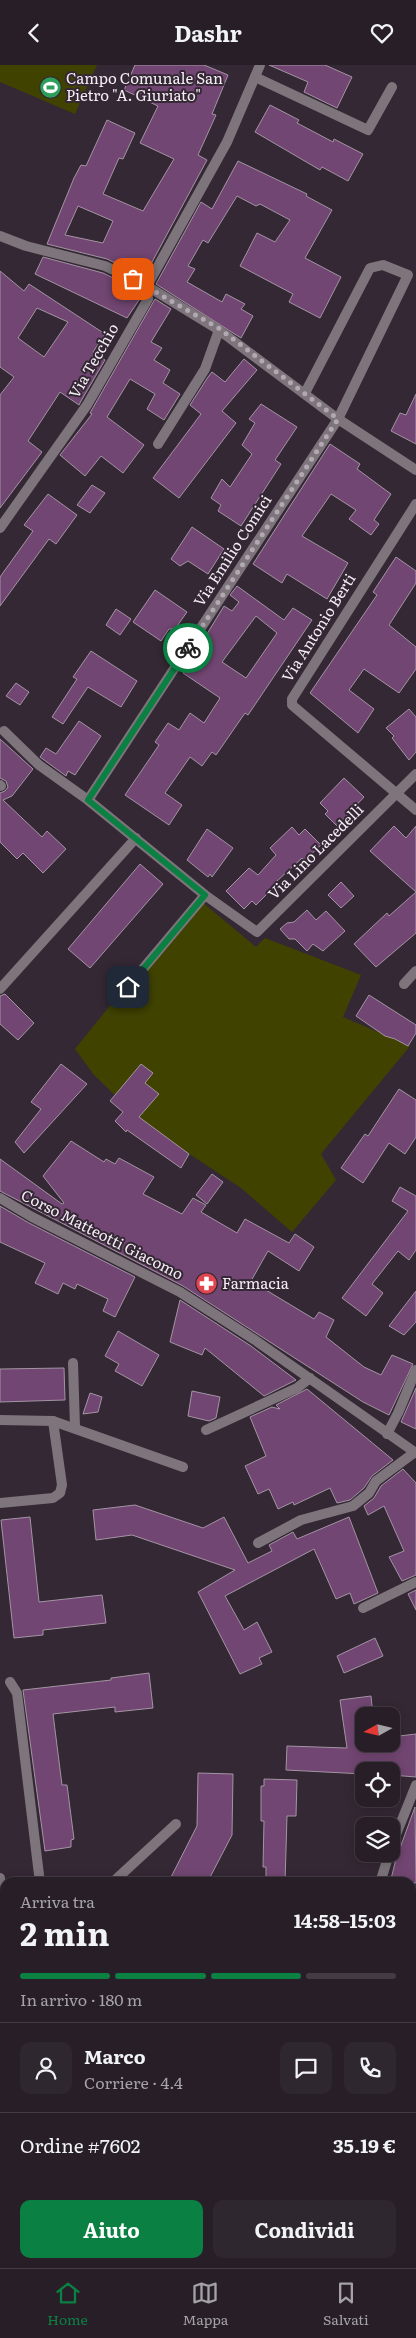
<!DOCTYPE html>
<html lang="it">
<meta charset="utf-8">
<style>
body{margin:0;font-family:Literata,serif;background:#2f272f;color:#f1f3f6;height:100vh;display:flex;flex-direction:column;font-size:19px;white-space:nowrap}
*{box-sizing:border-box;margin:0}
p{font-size:16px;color:#a4a2a7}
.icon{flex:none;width:28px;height:28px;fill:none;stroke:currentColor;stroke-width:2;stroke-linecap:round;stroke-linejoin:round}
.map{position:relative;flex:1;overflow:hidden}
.panel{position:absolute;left:0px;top:1812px;width:416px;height:391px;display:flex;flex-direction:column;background:#271e27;border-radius:15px 15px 0 0;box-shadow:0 2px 12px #0003,0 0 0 1px #433c44}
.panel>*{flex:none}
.needle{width:32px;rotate:262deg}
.buttons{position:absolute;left:355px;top:1642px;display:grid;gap:10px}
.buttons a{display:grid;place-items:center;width:45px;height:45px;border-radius:10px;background:#271e27;box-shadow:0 2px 12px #0003,0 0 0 1px #433c44;font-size:25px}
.pin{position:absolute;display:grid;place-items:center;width:42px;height:42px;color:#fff;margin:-21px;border-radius:10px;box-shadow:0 2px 8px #0006}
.courier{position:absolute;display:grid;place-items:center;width:50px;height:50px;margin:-25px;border:4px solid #0b8043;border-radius:50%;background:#fff;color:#222;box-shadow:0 1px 6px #0007}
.summary em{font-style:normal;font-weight:700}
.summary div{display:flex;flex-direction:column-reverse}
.summary{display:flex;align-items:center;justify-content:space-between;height:85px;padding:0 20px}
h1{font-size:32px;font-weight:700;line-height:38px}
.bar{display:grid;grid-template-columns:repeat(4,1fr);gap:8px 5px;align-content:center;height:60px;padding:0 20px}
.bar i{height:6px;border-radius:4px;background:#433c44}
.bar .current{background:#0b8043}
.bar p{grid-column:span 4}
.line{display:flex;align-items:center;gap:12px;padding:0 20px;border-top:1px solid #433c44}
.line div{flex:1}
.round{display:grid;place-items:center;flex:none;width:52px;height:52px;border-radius:10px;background:#2f272f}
.cta{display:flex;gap:10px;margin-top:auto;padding:10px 20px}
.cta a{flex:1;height:58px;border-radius:10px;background:#0b8043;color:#fff;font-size:20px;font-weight:700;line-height:58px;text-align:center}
.cta a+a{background:#2f272f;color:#f1f3f6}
header{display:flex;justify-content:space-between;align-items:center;height:65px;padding:0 20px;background:#271e27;font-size:22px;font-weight:700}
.menu{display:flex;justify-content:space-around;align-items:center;height:70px;border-top:1px solid #433c44;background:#271e27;font-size:14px;color:#a4a2a7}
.menu a{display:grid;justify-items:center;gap:2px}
.menu .current{color:#0b8043}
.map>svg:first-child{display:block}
.green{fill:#404300}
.building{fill:#724672;stroke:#a394a3;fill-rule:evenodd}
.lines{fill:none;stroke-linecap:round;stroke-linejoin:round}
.service{stroke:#7d757b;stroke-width:10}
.minor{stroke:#7d757b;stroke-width:10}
.tertiary{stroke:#7d757b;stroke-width:10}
.done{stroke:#b1a8b1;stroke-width:5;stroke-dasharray:0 9}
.route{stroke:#0b8043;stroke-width:6}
.labels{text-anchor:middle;stroke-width:4;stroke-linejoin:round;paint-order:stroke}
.poi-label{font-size:15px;fill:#f5edf5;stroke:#342834;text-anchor:start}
.street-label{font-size:15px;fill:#f5edf5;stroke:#342834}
</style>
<header><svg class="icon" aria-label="back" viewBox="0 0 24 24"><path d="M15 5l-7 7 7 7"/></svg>Dashr<svg class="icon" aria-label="heart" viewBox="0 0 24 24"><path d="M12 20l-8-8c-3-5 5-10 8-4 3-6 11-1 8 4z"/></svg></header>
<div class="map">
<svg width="416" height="2203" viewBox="0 0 416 2203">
<rect width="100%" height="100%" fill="#342834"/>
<path class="green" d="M0,0H97L75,49L0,17Z
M202,837L256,882L265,873L361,910L343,952L410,981L321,1089L336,1115L292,1167L241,1123L147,1061L94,1010L75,984L154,886Z"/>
<path class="building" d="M135,0H204L228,10L212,49L216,50L198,90L207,95L144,212L107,194L47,179L74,113L81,100L86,101L107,55L135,68L123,94L119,93L103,129L143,146L174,94L140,78L158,41L124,25ZM78,141L113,156L103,178L65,170Z
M269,0H325L352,12L337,43L304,27L308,17Z
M270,40L299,55L297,58L333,77L334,74L363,89L348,116L322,102L320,105L255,67Z
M238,96L307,129L306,131L332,145L305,193L341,212L320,253L289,237L293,229L240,201L257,168L275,177L290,155L260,139L256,141L237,131L208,178L203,175L188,201L195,204L187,217L222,237L226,229L245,239L241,244L253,251L241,273L156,219L201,137L212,144Z
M43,192L103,208L140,226L141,232L127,253L35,209Z
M0,206L24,226L29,219L105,269L93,287L105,295L81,336L79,340L60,327L28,376L42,387L0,443V330L14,312L0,302ZM37,243L68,257L44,292L18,273Z
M155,234L171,244L151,277L162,283L154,295L170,305L163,318L180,329L164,355L147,344L155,329L130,314L107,352L144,380L123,408L101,391L85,411L60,390L92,349L90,348Z
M244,294L257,305L222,346L236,358L179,433L153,413L201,349L190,340L208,312L212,307L225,317Z
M416,329V379L391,366L400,348L406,350Z
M261,339L297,362L275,395L281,399L241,461L218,446L221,440L211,433L222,414L230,422L252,389L242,380L255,358L249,354Z
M330,379L360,399L357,404L391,429L374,455L379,459L371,470L349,454L356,445L331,429L302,471L348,498L327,534L287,509L282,518L253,499Z
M92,420L105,428L90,448L77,440Z
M48,429L77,450L56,479L49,474L0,541V512L33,466L24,460Z
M192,462L224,484L208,509L188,496L180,501L171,494Z
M396,492L416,506V518L389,560L416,582V604L399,628L364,604L349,625L374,644L358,668L310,628L377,530L373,527Z
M237,521L284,555L293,543L312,555L248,650L245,648L216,690L212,687L202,701L190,692L165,728L182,740L169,760L125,730L159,680L155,677L168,658L179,665L190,648L204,658L220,633L183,608L224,541L232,546L239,537L230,530ZM256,551L277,568L246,613L222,597Z
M155,525L187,547L175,564H169L161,576L133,557Z
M116,544L131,554L120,570L106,560Z
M91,586L137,616L121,642L88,622L63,659L52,652L77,614L73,612Z
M16,618L29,627L20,640L6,631Z
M409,644L416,652V687L409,695L392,673L394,671L386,663Z
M79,656L101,671L75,710L68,706L66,711L40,692L46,683L56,689Z
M0,674L33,704L12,731L3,735L42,772L47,766L66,784L43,808L23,788L17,794L0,777V728L5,726L8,722L6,716L0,713Z
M344,713L364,732L337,761L325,749L328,746L320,738Z
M394,761L406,773L416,761V868L376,902L354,879L387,848L389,851L416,827L370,786Z
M292,762L299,770L305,764L321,780L304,796L302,793L276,817L278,818L256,840L252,836L244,844L226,826L249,803L258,810L276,790L270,783Z
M207,764L233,783L212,812L210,809L208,812L187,795Z
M140,799L163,819L90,903L68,884Z
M341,817L354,831L341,843L328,830Z
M307,845L316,855L326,846L345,866L323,886L313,879L307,886L295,874H289L280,864L287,858L294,857Z
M5,929L34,958L18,975L0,959V931Z
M369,930L416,960V968L408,981L395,974L385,971L356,951Z
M61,999L87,1019L24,1088L15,1077L41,1044L31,1037Z
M141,999L153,1008L145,1018L159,1029L139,1052L189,1089L181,1103L127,1065L126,1067L115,1056L123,1047L110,1036Z
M399,1024L416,1035V1072L405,1089L389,1078L363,1118L341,1103L365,1069L368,1071Z
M71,1076L104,1097L106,1094L115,1099L119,1093L154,1112L143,1129L182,1149L193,1133L206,1140L201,1147L237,1168L245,1154L289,1178L295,1169L314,1182L299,1206L268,1186L251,1216L314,1254L319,1247L334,1255L326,1272L364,1302L381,1310L392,1290L413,1299L389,1350L363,1337L183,1221L0,1126V1094L62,1139L64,1138L43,1111Z
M212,1109L223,1117L207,1139L196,1130Z
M400,1122L416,1131V1185L409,1195L398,1186L372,1219L383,1228L366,1251L342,1233L408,1146L392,1136Z
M0,1141L29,1158L135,1212L115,1252L103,1246L108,1234L77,1219L75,1224L63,1218L58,1229L35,1218L45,1198L0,1177Z
M416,1226V1257L404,1270L389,1261Z
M180,1235L251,1281L296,1315L264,1331L205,1283L202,1290L170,1277Z
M118,1266L159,1290L142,1321L115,1306L119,1299L105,1291Z
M64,1303L65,1335L0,1337V1304Z
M416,1323V1364L401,1357Z
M307,1324L393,1395L372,1411L364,1423L350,1435L337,1438L330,1423L294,1440L293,1437L278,1444L269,1424L258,1429L245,1401L266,1391L250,1352L272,1342L280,1344L276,1340Z
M192,1326L220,1332L216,1353L209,1356L188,1351Z
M90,1328L102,1332L98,1347L83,1349Z
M403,1404L416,1418V1510L402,1516L389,1492L404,1486L384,1441L368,1450L364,1441L374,1433L381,1421Z
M135,1440L203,1463L224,1452L248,1498L272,1486L269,1480L293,1467L297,1474L349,1452L378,1528L354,1539L350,1528L336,1534L314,1484L225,1531L244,1565L257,1557L272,1587L259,1593L262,1599L240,1609L198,1527L235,1505L132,1470L96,1475L93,1445Z
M30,1452L39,1537L102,1530L106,1558L43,1565V1570L14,1573L1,1455Z
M416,1525V1545L408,1529Z
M375,1573L383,1591L344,1608L337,1591Z
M149,1608L153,1643L115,1647V1642L53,1649L62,1720H67L74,1774L71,1775V1782L45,1786L23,1625L111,1615V1613Z
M371,1631L373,1651H364V1679H391V1672L416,1669V1712L391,1710V1706H364V1709L286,1705L287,1681L347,1683L340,1635Z
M198,1708L233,1709L232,1770L207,1818H168L197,1761Z
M264,1714L297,1715L296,1751H287L285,1818H266V1802H263L264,1756H261V1721H264Z
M415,1742L416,1818H390L396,1794Z"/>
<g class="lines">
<path class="service" d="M255,12L368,65L392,22
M73,1298L75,1362
M0,1438L53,1433L60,1428L62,1420L53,1356
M10,1617L17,1628L40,1818"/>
<path class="minor" d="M0,171L26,181L105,201L147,221L219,265L338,354L416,405
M305,328L370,203L383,200L408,210L338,354L88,735L205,830L257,867L416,709
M158,379L205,304L219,265
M416,439L292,634V640L416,745
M0,463L87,340L148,234L147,221L227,77L260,0
M4,666L39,700L88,735
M0,720L1,721
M404,919L416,906
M0,924L136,773
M115,937L205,830
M0,1133L32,1152L180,1227L255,1275L416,1388
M0,1355L53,1356L183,1402
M206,1365L297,1323L310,1313
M387,1369L398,1348L416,1305
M258,1478L301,1455L353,1441L369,1428L376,1416L415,1387
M363,1543L416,1517
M391,1782L416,1720
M112,1818L176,1759
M380,1818L389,1789
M0,1943H5
M411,2194L416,2197
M111,2199L140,2203
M1,2203L27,2199
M306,2203L307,2199"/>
<path class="tertiary" d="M0,1813L5,1859
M43,2199L44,2203"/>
</g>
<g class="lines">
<path class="done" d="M133,214L220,264L338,354L188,583"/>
<path class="route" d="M128,922L205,830L88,735L188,583"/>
</g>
<defs>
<symbol id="stadium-disc" viewBox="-11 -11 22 22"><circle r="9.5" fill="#2e9e5b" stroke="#342834"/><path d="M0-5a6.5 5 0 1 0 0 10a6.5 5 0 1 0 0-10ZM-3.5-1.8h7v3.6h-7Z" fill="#fff"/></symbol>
<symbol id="pharmacy-disc" viewBox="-11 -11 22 22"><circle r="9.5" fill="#e0444e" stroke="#342834"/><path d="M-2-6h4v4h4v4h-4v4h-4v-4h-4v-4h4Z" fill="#fff"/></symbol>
</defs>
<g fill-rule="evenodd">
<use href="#stadium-disc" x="38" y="10" width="25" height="25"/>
<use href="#pharmacy-disc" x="194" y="1206" width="25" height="25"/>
</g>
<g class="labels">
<g class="poi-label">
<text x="66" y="19">Campo Comunale San<tspan x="66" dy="17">Pietro "A. Giuriato"</tspan></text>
<text x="222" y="1224">Farmacia</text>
</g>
<g class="street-label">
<text transform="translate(94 296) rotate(-60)" y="5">Via Tecchio</text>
<text transform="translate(233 486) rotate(-57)" y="5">Via Emilio Comici</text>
<text transform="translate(319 563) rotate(-58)" y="5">Via Antonio Berti</text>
<text transform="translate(316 787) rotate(-45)" y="5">Via Lino Lacedelli</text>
<text transform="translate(102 1170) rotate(27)" y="5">Corso Matteotti Giacomo</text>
</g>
</g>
</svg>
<div class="buttons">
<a><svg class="needle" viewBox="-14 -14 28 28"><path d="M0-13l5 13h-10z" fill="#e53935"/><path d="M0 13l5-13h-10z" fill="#a4a2a7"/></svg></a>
<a><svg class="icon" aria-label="locate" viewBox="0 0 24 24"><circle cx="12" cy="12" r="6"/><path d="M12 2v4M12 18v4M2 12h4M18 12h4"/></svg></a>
<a><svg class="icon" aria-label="layers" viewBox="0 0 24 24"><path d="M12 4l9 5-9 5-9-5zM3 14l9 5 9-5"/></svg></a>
</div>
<div class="pin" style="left:133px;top:214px;background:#ea580c"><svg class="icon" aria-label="bag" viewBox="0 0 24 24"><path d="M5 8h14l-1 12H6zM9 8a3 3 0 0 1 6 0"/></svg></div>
<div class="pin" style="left:128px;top:922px;background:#1f2937"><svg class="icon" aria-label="home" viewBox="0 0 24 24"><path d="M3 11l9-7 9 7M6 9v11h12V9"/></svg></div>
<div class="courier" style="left:188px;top:583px"><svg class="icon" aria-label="bike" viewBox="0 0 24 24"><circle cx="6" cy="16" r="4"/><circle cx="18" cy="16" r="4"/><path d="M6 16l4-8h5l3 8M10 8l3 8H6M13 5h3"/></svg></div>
<section class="panel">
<div class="summary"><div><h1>2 min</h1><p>Arriva tra</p></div><em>14:58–15:03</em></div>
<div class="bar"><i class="current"></i><i class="current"></i><i class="current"></i><i></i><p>In arrivo · 180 m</p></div>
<div class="line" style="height:90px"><a class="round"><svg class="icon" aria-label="person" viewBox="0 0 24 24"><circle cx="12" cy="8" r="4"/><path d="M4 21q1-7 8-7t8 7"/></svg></a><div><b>Marco</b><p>Corriere · 4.4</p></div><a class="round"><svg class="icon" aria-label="chat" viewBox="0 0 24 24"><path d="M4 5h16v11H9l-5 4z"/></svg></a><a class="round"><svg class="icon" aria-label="phone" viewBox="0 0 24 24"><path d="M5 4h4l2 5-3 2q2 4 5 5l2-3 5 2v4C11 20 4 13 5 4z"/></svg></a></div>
<div class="line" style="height:65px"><div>Ordine #7602</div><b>35.19 €</b></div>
<div class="cta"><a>Aiuto</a><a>Condividi</a></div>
</section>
</div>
<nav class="menu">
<a class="current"><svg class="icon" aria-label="home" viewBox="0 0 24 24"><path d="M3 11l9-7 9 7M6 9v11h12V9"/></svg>Home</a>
<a><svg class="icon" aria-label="map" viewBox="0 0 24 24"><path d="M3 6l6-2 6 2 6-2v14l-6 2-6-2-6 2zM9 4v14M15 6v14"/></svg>Mappa</a>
<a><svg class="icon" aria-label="saved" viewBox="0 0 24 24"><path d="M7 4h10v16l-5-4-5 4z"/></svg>Salvati</a>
</nav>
